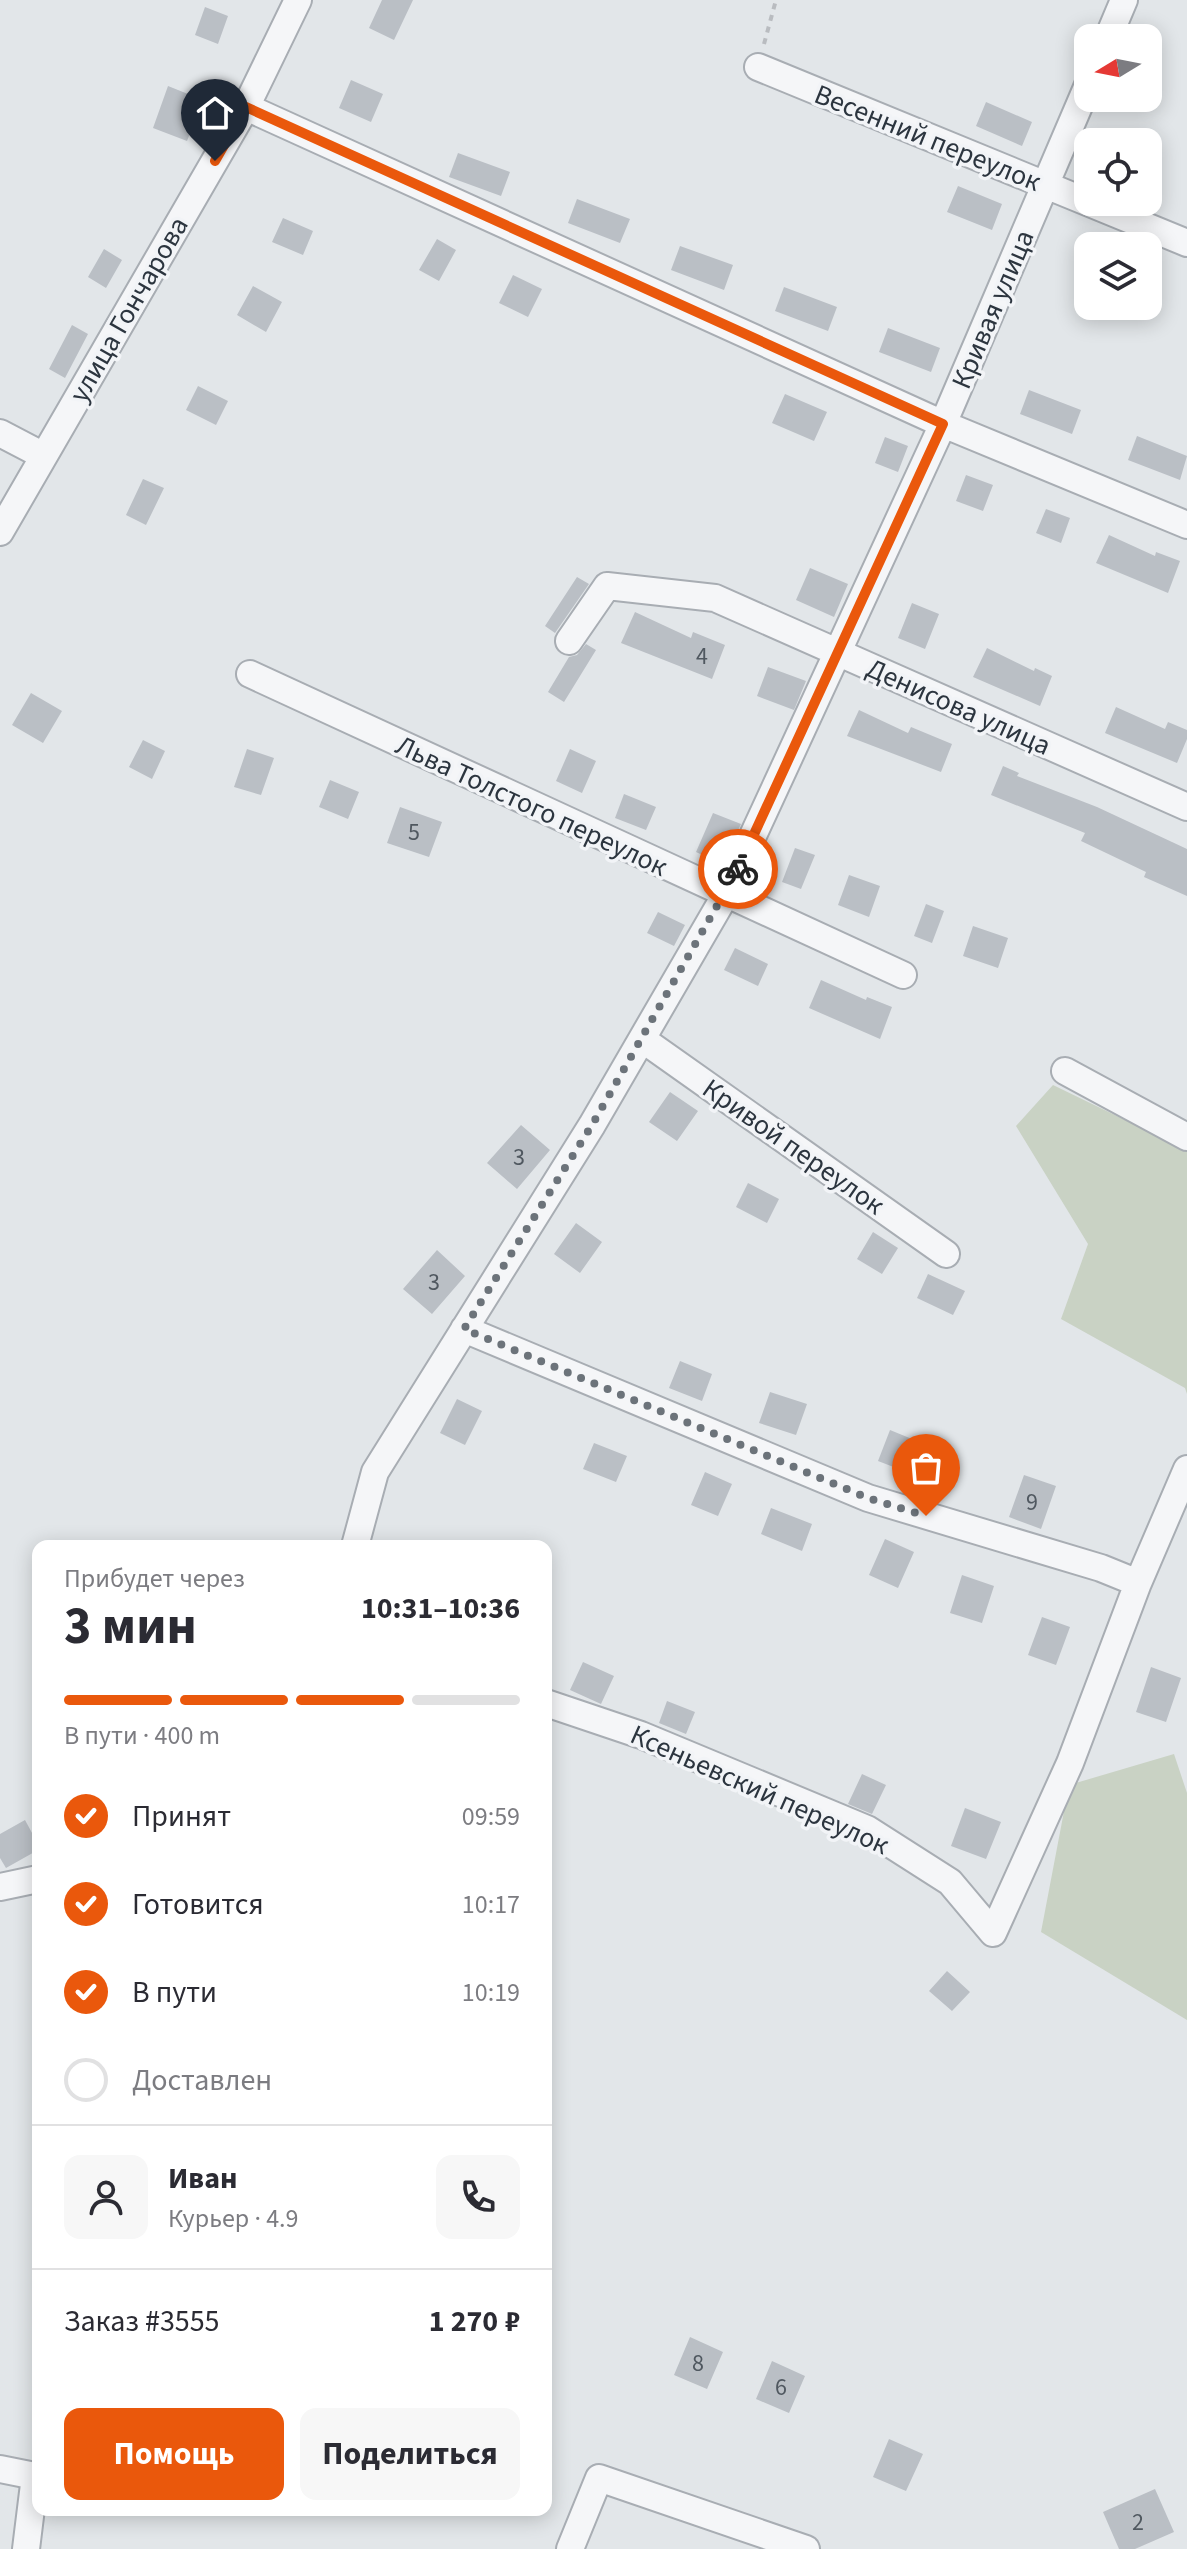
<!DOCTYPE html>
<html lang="ru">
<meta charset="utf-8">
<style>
body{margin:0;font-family:"Source Sans 3",sans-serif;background:#f7f7f7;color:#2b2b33;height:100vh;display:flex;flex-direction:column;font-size:30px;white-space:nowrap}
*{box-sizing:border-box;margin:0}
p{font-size:26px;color:#7c7c81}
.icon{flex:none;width:44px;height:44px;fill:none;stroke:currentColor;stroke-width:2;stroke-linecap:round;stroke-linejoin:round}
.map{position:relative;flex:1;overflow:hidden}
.panel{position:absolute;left:32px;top:1540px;width:520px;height:976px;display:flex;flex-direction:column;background:#fff;border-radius:16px;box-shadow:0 4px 20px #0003}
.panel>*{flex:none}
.needle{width:52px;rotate:260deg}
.buttons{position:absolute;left:1074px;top:24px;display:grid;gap:16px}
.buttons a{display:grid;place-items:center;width:88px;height:88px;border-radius:16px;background:#fff;box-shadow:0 4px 20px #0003;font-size:40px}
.pin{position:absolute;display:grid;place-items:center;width:68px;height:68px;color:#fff;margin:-82px -34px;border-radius:50% 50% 50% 0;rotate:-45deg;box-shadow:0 0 8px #0007}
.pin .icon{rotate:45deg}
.courier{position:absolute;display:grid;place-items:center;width:80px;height:80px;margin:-40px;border:6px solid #ea580c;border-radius:50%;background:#fff;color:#222;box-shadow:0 2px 10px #0007}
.head em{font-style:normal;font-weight:700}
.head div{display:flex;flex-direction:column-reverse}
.head{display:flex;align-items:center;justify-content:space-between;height:136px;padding:0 32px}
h1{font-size:52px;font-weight:700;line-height:60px}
.bar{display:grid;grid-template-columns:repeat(4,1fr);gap:12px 8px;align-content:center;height:96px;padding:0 32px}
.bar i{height:10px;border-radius:6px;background:#e1e1e2}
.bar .current{background:#ea580c}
.bar p{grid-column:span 4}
.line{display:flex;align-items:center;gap:20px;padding:0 32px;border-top:2px solid #e1e1e2}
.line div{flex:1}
.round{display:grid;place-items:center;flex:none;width:84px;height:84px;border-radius:16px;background:#f7f7f7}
ol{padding:0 32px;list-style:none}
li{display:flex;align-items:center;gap:24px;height:88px}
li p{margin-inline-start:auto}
li .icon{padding:8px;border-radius:50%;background:#ea580c;color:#fff;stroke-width:4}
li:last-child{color:#7c7c81}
li i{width:44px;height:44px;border:4px solid #e1e1e2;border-radius:50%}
.cta{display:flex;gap:16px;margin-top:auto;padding:16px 32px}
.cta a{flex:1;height:92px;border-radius:16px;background:#ea580c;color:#fff;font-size:32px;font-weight:700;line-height:92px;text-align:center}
.cta a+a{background:#f7f7f7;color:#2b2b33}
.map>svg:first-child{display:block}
.green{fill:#c9d2c4}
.building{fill:#babfc5}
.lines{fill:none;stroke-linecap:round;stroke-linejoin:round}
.street-casing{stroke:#a8adb3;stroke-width:30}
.path{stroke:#b9bcc0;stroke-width:4;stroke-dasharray:6 6;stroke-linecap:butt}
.street{stroke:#f5f6f8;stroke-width:26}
.done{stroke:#6c737a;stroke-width:8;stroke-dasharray:0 14.4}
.route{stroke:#ea580c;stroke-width:10}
.labels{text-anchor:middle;stroke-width:7;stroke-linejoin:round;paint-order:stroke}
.number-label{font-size:24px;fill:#505860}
.street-label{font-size:28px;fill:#2c353f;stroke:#f2f4f7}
</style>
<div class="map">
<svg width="1187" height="2549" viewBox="0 0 1187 2549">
<rect width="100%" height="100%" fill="#e2e6e9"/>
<path class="green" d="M1053,1085L1187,1150V1394L1185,1388L1061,1319L1088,1244L1016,1126Z
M1174,1754L1187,1793V2020L1041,1932L1069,1785Z"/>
<path class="building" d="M382,0H413L394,40L369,28Z
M205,7L228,16L218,44L195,35Z
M351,80L383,94L371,122L339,108Z
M168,86L203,100L187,141L153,128Z
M986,102L1032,122L1022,146L976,126Z
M458,153L510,172L501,196L449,177Z
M958,186L1002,204L992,230L947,212Z
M577,199L630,219L620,243L568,223Z
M283,218L313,231L303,255L272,242Z
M437,239L456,250L439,281L419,270Z
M680,246L733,265L724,290L671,270Z
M104,249L122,260L106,288L88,277Z
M513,275L542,289L528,317L499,303Z
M253,286L282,302L266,332L237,315Z
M784,287L837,307L828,331L775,311Z
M72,325L88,334L65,378L49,369Z
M888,328L940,348L931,372L879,352Z
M198,386L228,401L216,425L186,410Z
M1029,390L1081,410L1072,434L1020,414Z
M785,394L827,412L814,441L772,423Z
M1137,436L1187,456L1180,480L1128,460Z
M885,437L908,446L898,472L875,463Z
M966,475L993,485L983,511L956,501Z
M143,479L164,488L146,525L126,515Z
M1046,509L1070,518L1061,543L1036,533Z
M1109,535L1155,556L1156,552L1180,561L1168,593L1096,563Z
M810,568L848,584L834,617L796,600Z
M577,577L589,584L555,633L545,626Z
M912,603L939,614L925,649L898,638Z
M635,612L691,638L693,632L725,645L712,679L621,643Z
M586,644L596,650L564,702L548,692L569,657L577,655Z
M987,648L1034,671L1035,668L1052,676L1040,706L973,677Z
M768,667L806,681L794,710L757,696Z
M31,693L62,711L43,743L12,725Z
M1116,707L1165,729L1168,722L1187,730V739L1177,763L1105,733Z
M859,710L908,733L911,727L952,744L941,772L847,736Z
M143,740L165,751L152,779L129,767Z
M247,749L274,758L261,795L234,787Z
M570,749L596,761L582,793L556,781Z
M1003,766L1019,773L1017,776L1097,807L1187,849V896L1144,877L1146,872L1081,841L1085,833L991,795Z
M330,780L359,792L348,819L319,807Z
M624,794L656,807L646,830L615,818Z
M400,807L442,822L429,857L387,843Z
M713,813L741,824L722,864L696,852Z
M795,848L815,855L801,889L782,882Z
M849,875L880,886L869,917L838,905Z
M926,904L944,911L932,943L914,936Z
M658,912L685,925L674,946L647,933Z
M973,926L1008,938L998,968L963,956Z
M735,948L768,964L758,986L724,970Z
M821,980L866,1000L867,997L892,1007L880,1039L809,1008Z
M670,1092L698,1111L677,1141L649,1122Z
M521,1125L550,1150L517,1189L487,1163Z
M748,1183L779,1199L767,1223L736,1207Z
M576,1223L602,1242L580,1273L554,1254Z
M873,1232L898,1248L882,1274L857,1259Z
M437,1250L465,1276L432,1314L403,1289Z
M928,1274L965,1291L953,1315L917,1298Z
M680,1361L712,1374L702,1401L669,1388Z
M770,1392L807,1404L796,1435L759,1423Z
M457,1399L482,1411L465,1445L440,1433Z
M890,1430L929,1446L917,1476L878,1461Z
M594,1443L627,1456L616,1482L583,1469Z
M705,1472L732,1484L718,1516L691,1505Z
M1024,1475L1056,1486L1041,1529L1009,1517Z
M771,1508L812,1524L802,1551L761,1534Z
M885,1539L914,1552L898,1588L869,1575Z
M962,1575L994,1586L982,1623L950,1613Z
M1042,1617L1070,1627L1056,1665L1028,1655Z
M583,1662L614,1676L601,1704L570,1690Z
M1151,1667L1181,1678L1166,1722L1136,1712Z
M667,1701L695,1712L686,1734L659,1723Z
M862,1774L886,1785L872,1814L848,1804Z
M965,1808L1001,1822L986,1859L951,1846Z
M25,1820L38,1844V1850L6,1868L0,1858V1834Z
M947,1971L970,1992L952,2011L929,1991Z
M690,2337L723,2352L707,2389L674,2375Z
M772,2361L805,2376L789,2413L756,2399Z
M889,2439L923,2454L906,2491L873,2477Z
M1155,2489L1174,2532L1135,2549H1119L1103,2512Z"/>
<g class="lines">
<defs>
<path id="street" d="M1108,38L1124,0
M758,67L1187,243
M246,107L943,424L1187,525
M0,433L42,455
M0,532L246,107L298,0
M569,641L607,586L715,598L1187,807
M250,674L903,975
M642,1039L946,1254
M1065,1071L1187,1137
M464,1329L868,1498L1101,1568L1138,1583
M355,1546L375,1472L592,1125L726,894L943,424L1088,85
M546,1703L641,1735L867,1829L950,1882L993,1933L1070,1763L1138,1583L1187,1469
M0,1887L38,1879
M0,2469L35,2476L26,2549
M570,2549L599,2478L806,2549"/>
</defs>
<use href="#street" class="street-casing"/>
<path class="path" d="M764,44L776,0"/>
<use href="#street" class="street"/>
</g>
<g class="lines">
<path class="done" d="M738,869L592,1125L464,1329L868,1498L926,1516"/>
<path class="route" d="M215,161L246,107L943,424L738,869"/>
</g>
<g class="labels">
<g class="number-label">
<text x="702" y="664">4</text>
<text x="414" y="840">5</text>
<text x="519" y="1165">3</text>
<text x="434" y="1290">3</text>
<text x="1032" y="1510">9</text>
<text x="698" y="2371">8</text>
<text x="781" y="2395">6</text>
<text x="1138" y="2530">2</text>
</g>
<g class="street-label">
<text transform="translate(928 137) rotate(22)" y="10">Весенний переулок</text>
<text transform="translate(128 309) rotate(-60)" y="10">улица Гончарова</text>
<text transform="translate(992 309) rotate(-67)" y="10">Кривая улица</text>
<text transform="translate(959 706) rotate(24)" y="10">Денисова улица</text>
<text transform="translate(532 805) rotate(25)" y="10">Льва Толстого переулок</text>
<text transform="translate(794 1146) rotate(35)" y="10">Кривой переулок</text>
<text transform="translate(760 1789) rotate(24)" y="10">Ксеньевский переулок</text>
</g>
</g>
</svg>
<div class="buttons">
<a><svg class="needle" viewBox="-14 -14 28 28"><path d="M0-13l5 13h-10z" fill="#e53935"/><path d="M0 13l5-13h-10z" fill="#7c7c81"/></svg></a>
<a><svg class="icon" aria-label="locate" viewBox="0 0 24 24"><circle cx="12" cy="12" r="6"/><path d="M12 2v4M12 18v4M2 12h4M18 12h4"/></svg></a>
<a><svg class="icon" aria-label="layers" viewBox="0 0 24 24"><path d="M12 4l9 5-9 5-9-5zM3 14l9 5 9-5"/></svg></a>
</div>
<div class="pin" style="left:926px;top:1516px;background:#ea580c"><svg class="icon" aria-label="bag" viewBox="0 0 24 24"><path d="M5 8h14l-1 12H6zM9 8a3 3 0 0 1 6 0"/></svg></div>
<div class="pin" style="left:215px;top:161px;background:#1f2937"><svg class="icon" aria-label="home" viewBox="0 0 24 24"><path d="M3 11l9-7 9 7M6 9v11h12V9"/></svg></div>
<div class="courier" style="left:738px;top:869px"><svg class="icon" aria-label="bike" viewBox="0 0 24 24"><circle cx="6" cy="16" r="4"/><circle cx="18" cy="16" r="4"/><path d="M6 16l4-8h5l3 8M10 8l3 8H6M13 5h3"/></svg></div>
<section class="panel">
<div class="head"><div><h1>3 мин</h1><p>Прибудет через</p></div><em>10:31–10:36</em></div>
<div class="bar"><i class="current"></i><i class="current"></i><i class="current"></i><i></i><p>В пути · 400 m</p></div>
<ol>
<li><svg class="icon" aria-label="check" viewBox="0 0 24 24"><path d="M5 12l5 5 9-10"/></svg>Принят<p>09:59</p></li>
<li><svg class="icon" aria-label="check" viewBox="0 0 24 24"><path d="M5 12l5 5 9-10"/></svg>Готовится<p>10:17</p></li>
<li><svg class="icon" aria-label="check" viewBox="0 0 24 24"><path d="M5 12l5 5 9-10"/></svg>В пути<p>10:19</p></li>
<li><i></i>Доставлен</li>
</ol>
<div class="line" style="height:144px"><a class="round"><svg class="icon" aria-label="person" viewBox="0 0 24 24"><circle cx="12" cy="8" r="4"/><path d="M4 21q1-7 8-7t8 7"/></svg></a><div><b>Иван</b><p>Курьер · 4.9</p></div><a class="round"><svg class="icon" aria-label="phone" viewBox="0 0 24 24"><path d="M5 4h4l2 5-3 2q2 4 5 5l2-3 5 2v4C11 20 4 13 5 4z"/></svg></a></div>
<div class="line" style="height:104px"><div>Заказ #3555</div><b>1 270 ₽</b></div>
<div class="cta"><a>Помощь</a><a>Поделиться</a></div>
</section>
</div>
